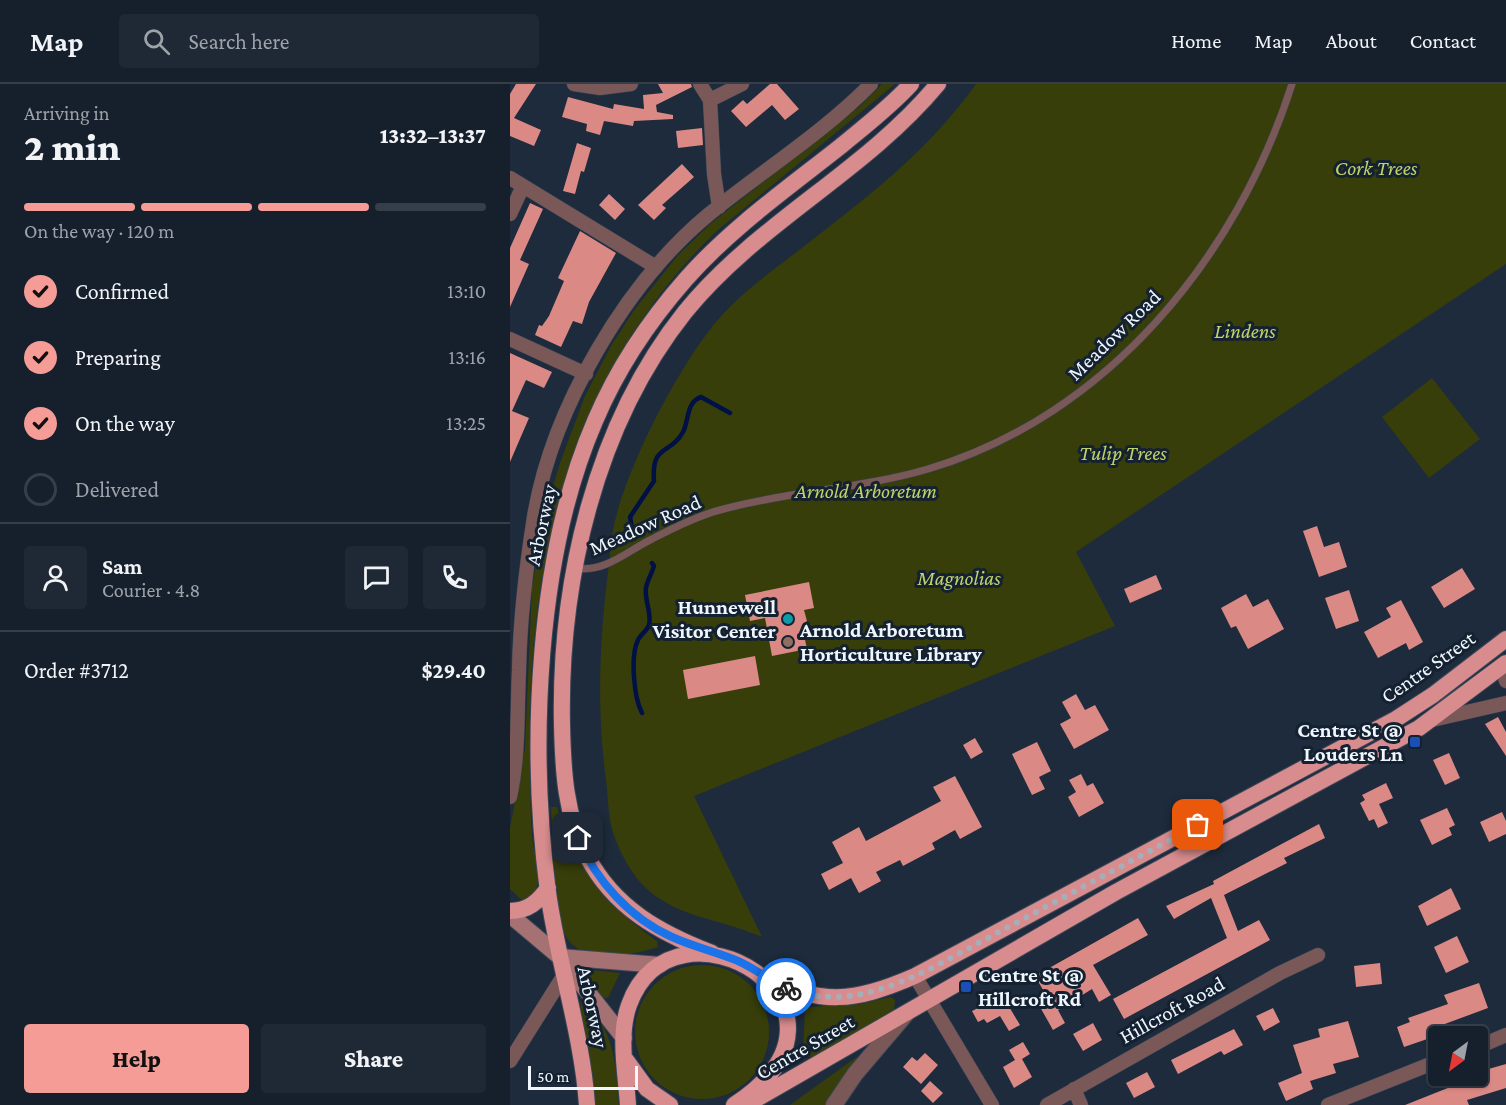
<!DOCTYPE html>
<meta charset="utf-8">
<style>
body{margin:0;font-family:"Crimson Pro",serif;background:#1f2835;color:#f1f3f6;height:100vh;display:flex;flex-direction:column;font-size:22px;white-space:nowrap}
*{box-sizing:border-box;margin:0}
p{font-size:20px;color:#9ea3aa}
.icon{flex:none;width:33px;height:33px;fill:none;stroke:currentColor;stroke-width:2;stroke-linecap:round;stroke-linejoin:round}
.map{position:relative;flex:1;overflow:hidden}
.side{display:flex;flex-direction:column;background:#16202d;width:510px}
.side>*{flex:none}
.needle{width:39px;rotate:212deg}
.buttons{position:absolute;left:918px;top:942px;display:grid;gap:12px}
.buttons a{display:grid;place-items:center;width:60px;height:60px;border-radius:6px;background:#16202d;box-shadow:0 2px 4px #0004,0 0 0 2px #353e49;font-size:30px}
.scale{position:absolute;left:18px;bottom:15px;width:110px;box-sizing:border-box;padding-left:6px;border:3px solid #f0f6fd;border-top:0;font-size:16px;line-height:21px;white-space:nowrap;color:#f0f6fd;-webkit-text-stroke:4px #132131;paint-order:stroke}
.pin{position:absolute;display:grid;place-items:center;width:51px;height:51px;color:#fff;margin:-26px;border-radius:12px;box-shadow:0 3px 9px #0006}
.courier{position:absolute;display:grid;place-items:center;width:60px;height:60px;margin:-30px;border:4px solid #1a73e8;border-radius:50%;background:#fff;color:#222;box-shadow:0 2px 8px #0007}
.head em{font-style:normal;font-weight:800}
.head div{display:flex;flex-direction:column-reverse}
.head{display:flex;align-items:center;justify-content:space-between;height:102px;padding:0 24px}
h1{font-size:39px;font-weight:800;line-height:45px}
.bar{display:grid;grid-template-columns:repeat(4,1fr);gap:9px 6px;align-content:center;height:72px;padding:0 24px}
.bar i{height:8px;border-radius:4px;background:#353e49}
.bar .on{background:#f59c96}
.bar p{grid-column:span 4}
.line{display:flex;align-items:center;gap:15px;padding:0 24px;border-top:2px solid #353e49}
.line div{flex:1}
.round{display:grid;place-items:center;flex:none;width:63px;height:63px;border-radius:6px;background:#1f2835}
ol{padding:0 24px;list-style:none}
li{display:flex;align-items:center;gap:18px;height:66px}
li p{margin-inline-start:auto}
li .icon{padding:6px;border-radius:50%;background:#f59c96;color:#111;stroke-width:4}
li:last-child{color:#9ea3aa}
li i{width:33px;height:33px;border:3px solid #353e49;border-radius:50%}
.cta{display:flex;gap:12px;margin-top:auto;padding:12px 24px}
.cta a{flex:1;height:69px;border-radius:6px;background:#f59c96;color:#111;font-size:24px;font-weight:800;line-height:69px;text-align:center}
.cta a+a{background:#1f2835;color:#f1f3f6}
header{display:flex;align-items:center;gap:36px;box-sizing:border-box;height:84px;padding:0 30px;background:#16202d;border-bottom:2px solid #353e49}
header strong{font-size:28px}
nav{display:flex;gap:33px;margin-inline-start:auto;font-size:21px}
.search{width:420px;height:54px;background:#1f2835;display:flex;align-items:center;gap:15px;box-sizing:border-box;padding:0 21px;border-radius:6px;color:#9ea3aa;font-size:22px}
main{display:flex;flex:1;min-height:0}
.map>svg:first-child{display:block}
.green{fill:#373e0a}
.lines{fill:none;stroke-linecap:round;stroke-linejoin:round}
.stream{stroke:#011145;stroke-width:4.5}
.building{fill:#db8985}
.service-casing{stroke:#3b4757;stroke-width:8}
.minor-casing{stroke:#3b4757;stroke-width:15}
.tertiary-casing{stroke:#3b4757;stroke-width:18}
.secondary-casing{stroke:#3b4757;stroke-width:18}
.trunk-casing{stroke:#3b4757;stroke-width:18}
.service{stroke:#7a5858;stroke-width:7}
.minor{stroke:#7a5858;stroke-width:14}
.tertiary{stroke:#7a5858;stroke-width:16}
.secondary{stroke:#a67172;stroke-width:16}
.trunk{stroke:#d88c8e;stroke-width:16}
.done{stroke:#a6afb9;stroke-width:6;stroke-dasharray:0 10.8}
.route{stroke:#1a73e8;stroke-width:8}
.culture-dot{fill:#0f9aa8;stroke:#132131;stroke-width:2}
.education-dot{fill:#8d6e63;stroke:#132131;stroke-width:2}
.transit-dot{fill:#1a4fb4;stroke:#132131;stroke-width:2}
.labels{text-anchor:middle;stroke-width:6;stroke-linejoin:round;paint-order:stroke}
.park-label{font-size:21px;font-style:italic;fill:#c2d26a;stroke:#132131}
.street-label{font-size:21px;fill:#f0f6fd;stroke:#132131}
.poi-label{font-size:21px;font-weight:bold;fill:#f0f6fd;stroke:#132131;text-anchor:end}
</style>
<header>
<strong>Map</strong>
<div class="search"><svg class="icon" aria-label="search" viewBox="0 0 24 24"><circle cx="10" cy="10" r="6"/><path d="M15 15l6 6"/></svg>Search here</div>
<nav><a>Home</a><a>Map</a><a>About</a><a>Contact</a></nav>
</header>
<main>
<section class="side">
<div class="head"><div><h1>2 min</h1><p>Arriving in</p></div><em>13:32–13:37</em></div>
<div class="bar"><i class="on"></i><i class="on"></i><i class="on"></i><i></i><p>On the way · 120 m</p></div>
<ol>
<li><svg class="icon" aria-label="check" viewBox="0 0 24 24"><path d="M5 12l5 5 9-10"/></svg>Confirmed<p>13:10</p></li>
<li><svg class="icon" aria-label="check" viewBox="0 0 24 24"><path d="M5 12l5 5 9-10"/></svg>Preparing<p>13:16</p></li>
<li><svg class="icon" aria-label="check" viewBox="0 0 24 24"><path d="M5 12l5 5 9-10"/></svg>On the way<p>13:25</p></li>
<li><i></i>Delivered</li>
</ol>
<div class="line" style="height:108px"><a class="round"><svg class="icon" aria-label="person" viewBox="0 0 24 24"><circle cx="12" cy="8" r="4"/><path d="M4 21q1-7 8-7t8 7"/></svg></a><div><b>Sam</b><p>Courier · 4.8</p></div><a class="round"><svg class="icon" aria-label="chat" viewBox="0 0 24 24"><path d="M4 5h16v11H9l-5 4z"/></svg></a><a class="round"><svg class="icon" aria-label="phone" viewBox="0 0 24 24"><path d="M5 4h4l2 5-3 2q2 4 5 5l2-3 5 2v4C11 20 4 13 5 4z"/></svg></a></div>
<div class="line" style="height:78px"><div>Order #3712</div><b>$29.40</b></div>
<div class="cta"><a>Help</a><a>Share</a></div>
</section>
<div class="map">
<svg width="996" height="1021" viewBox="0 0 996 1021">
<rect width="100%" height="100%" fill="#1d2b3c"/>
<path class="green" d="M372,0H385L208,146C57,290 15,485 20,688C21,709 20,730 22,751C23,767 32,791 26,806C24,812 18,814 13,817L0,805V744L15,664L22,502L36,427L50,379L75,312L102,260L125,225L168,171L200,140L350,22Z
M466,0H996V180L566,468L605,542L184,712L252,853C210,834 162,834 130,798C118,784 107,763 102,745C98,730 98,712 96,696C87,629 89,563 97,496C100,478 100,459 104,441C117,382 167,285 206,238C232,207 265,185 297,160C360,111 419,66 466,0Z
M922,294L970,355L919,394L872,333Z
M41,723H47C64,780 98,823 147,857L148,863C125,871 76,879 59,857C44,839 43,750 41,723Z
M125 948a67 67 0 1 1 134 0a67 67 0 1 1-134 0Z
M82,886L110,889L98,914H94L77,896V891Z
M381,913L385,916L384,926L301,974L293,969L295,926L297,923L350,920Z
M70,917C75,919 79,924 84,929C106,956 106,987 109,1021H84Z
M348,972L317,1021H280Z"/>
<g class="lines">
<path class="stream" d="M122,444L120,433L144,397C141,359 161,371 173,348C179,337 176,318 191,313L220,329
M132,629C124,614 120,572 128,556C130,551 137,547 139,541C142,529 134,515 136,504C137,497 142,489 144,482L142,479"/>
</g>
<path class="building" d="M6,0H26L4,34L31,46L24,62L0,52V10Z
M148,0H181L182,3L146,21L147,28L163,31V35L124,37L123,42L94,37L90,51L76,47L77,40L52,33L58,13L103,25L104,20L134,25L133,11L153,9Z
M260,0H267L289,25L275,36L262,21L236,43L221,27L233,16L237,20Z
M192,44L193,61L168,64L166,47Z
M67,59L81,64L74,88L71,87L65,110L53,107Z
M172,80L184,93L152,121L156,124L144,136L128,121Z
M99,110L115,125L105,136L89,121Z
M20,119L33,125L10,176L19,180L0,223V164Z
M70,147L106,169L79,218L72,240L63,237L51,263L25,251L29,241L32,242L39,232L54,197L48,194Z
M0,269L42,288L34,304L16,296L2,327L19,334L0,378Z
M807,442L814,463L829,458L837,483L809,493L793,447Z
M952,484L965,505L934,524L921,503Z
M646,491L652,505L620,519L614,505Z
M299,498L304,524L294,526L298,541L292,542L297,565L262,572L255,534L240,537L235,511Z
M839,506L849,537L826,545L815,514Z
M736,510L743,523L758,515L774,545L738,565L726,542L721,544L711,524Z
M891,516L913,558L899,566L896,559L868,574L854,548L881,533L876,524Z
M245,572L250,601L178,615L173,586Z
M566,610L575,626L585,621L599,646L564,665L550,640L561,634L552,618Z
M988,633L996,648V672L975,640Z
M465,654L473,668L461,675L453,661Z
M527,658L541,687L529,693L535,705L522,711L502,670Z
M939,669L950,694L935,701L923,676Z
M571,690L577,702L583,699L594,719L569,733L558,713L566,708L559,696Z
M445,692L472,743L450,755L445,746L422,759L425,765L393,782L390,776L366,788L371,797L349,809L341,794L319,806L311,790L333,779L322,758L349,743L356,757L431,717L423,703Z
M876,699L883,714L869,720L878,739L868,744L864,735L859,737L850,719L855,716L852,711Z
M937,724L945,741L939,744L942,751L922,761L910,736Z
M992,728L996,737V750L979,758L970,738Z
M809,740L815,754L774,774L777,779L714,811L728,847L749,836L760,856L614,935L603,915L717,854L701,814L664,835L656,822L704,800L703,797Z
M941,804L951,825L917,842L908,822Z
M628,834L638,851L583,881L601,911L589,918L582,905L548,926L555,939L543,946L530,923L540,918L525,892Z
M947,852L959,878L936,889L924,863Z
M870,879L872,900L846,903L844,882Z
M969,899L978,924L924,944L926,952L894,963L887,943L900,938L898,934L938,920L934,911Z
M492,906L494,909L499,906L505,917L498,921L510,941L499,947L490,932L477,939L474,935L468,938L462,927L468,924L466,921Z
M763,924L770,938L754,947L746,932Z
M838,937L849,973L823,980L826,989L800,997L803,1005L776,1017L768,999L792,989L783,961L810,953L808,945Z
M583,939L592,956L573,967L563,950Z
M724,945L733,961L714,971L711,967L668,990L661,976Z
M513,958L520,970L512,975L522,993L504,1004L493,983L505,976L499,966Z
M415,969L428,981L411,1000L393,983L402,973L407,977Z
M996,980V1004L957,1016L959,1021H895L968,992V988Z
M637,988L645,1003L624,1014L616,999Z
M420,997L433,1009L423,1019L411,1007Z"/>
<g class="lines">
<defs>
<path id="service" d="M66,484C95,489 117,467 142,455C163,444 187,432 210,426C278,407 350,405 418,385C597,332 727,173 782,0"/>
<path id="minor" d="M64,0L90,4L121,0
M190,0L200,16L204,90L209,123
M200,16L232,0
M0,94L146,183
M0,130L13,102
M0,255L76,290
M992,582L996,597
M922,636L996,619
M0,713C9,671 7,629 9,586C10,535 16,484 24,433C42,325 115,200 198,131C252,87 313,49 361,0
M405,892L482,1021
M968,963L996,951
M0,977L54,891
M564,1005L571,1021
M537,1021L770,889L808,871
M818,1021L928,977"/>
<path id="tertiary" d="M324,1021L345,990L396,930"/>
<path id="secondary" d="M0,831L50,873L114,954
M50,873L150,881"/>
<path id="trunk" d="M0,827C18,827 28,818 38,804
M202,869C150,849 104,824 77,772C55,732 53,685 52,641C49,498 85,341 175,228C247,139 355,88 428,0
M251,893C313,921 342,919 405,892L886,635L923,611L996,555
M116,976L137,1005L160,1021
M77,1021C72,949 48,880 38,808C19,663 26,473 85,337C107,285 139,237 176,195C221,144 278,104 331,62C355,42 380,23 401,0
M118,1021C116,990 108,951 119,921C163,798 376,922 224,1021
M236,1021L606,808L909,644L996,579"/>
</defs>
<use href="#service" class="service-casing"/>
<use href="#minor" class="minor-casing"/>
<use href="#tertiary" class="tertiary-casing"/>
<use href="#secondary" class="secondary-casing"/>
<use href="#trunk" class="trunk-casing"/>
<use href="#service" class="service"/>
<use href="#minor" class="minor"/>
<use href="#tertiary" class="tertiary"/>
<use href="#secondary" class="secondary"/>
<use href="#trunk" class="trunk"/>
</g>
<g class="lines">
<path class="done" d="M276,904C328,924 374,907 422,884L688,741"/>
<path class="route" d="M68,754C86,797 120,834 162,853C184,863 207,868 228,877C244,884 259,896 276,904"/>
</g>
<circle class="culture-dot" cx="278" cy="535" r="6"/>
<circle class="education-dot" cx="278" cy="558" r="6"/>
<g class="transit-dot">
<rect x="899" y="652" width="12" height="12" rx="3"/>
<rect x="450" y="897" width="12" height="12" rx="3"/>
</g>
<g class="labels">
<g class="park-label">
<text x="866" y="91">Cork Trees</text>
<text x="735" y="254">Lindens</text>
<text x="613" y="376">Tulip Trees</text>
<text x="356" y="414">Arnold Arboretum</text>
<text x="449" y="501">Magnolias</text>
</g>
<g class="street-label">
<text transform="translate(604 251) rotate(-44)" y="7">Meadow Road</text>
<text transform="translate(31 441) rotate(-78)" y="7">Arborway</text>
<text transform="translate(135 441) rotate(-24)" y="7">Meadow Road</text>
<text transform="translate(918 583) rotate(-35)" y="7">Centre Street</text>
<text transform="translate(83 923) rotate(78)" y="7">Arborway</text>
<text transform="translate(662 926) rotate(-29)" y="7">Hillcroft Road</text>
<text transform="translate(295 963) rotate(-30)" y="7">Centre Street</text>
</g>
<g class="poi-label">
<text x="266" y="530">Hunnewell<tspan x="266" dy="24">Visitor Center</tspan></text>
<text x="290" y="553" text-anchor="start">Arnold Arboretum<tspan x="290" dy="24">Horticulture Library</tspan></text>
<text x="893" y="653">Centre St @<tspan x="893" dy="24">Louders Ln</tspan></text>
<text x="468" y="898" text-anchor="start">Centre St @<tspan x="468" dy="24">Hillcroft Rd</tspan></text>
</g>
</g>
</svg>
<div class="buttons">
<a><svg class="needle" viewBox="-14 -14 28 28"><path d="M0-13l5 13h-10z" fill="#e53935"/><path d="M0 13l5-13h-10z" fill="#9ea3aa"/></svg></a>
</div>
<div class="scale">50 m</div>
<div class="pin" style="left:688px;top:741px;background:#ea580c"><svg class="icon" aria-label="bag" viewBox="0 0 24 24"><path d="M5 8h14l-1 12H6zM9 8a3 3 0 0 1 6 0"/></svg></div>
<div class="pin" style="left:68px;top:754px;background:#1f2937"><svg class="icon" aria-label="home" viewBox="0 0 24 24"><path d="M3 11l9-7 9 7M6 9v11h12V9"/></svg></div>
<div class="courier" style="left:276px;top:904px"><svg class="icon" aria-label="bike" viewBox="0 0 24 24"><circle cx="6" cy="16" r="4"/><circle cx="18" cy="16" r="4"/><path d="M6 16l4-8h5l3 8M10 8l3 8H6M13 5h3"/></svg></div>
</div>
</main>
